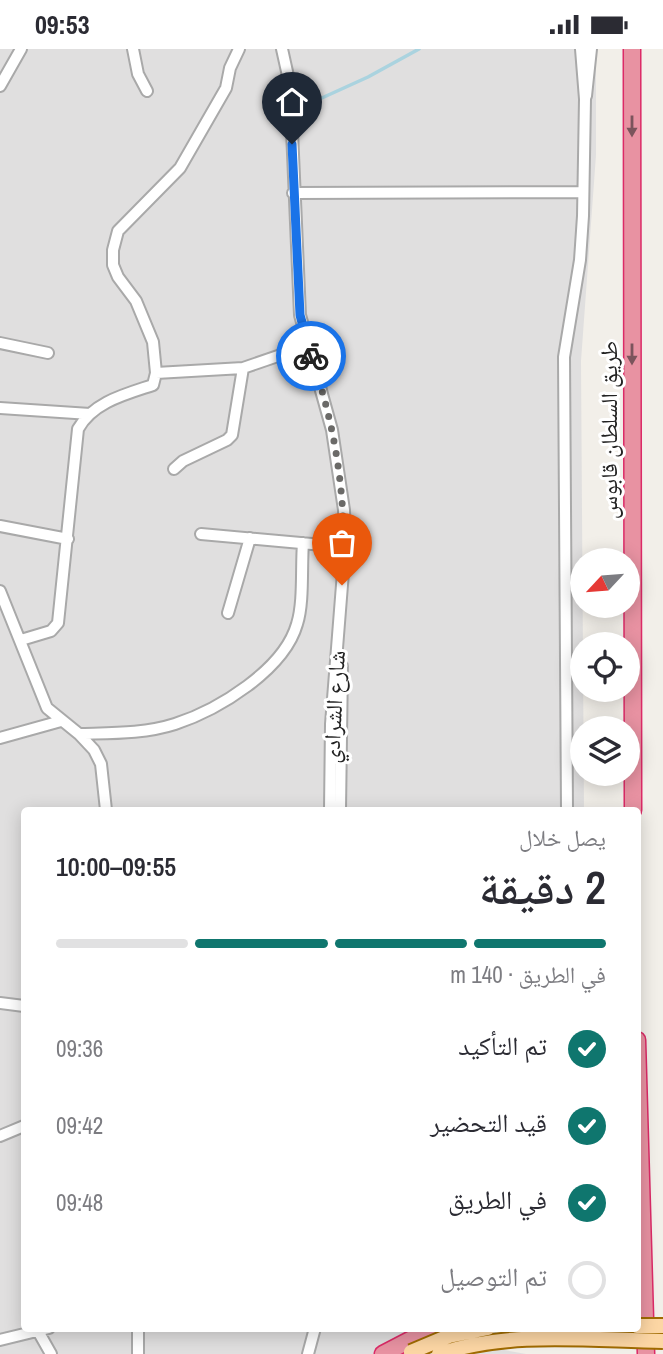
<!DOCTYPE html>
<html lang="ar">
<meta charset="utf-8">
<style>
body{margin:0;font-family:"Archivo Narrow","Noto Naskh Arabic",sans-serif;background:#f7f7f7;color:#2b2b33;direction:rtl;height:100vh;display:flex;flex-direction:column;font-size:26px;white-space:nowrap}
*{box-sizing:border-box;margin:0}
p{font-size:23px;color:#7c7c81}
.icon{flex:none;width:38px;height:38px;fill:none;stroke:currentColor;stroke-width:2;stroke-linecap:round;stroke-linejoin:round}
.map{position:relative;flex:1;overflow:hidden;direction:ltr}
.drawer{position:absolute;left:21px;top:758px;width:620px;height:525px;display:flex;flex-direction:column;background:#fff;border-radius:7px;box-shadow:0 4px 18px #0003;direction:rtl}
.drawer>*{flex:none}
.needle{width:46px;rotate:244deg}
.tools{position:absolute;left:570px;top:499px;display:grid;gap:14px}
.tools a{display:grid;place-items:center;width:70px;height:70px;border-radius:50%;background:#fff;box-shadow:0 4px 18px #0003;font-size:35px}
.pin{position:absolute;display:grid;place-items:center;width:60px;height:60px;color:#fff;margin:-72px -30px;border-radius:50% 50% 50% 0;rotate:-45deg;box-shadow:0 0 7px #0007}
.pin .icon{rotate:45deg}
.courier{position:absolute;display:grid;place-items:center;width:70px;height:70px;margin:-35px;border:5px solid #1a73e8;border-radius:50%;background:#fff;color:#222;box-shadow:0 2px 9px #0007}
.headline em{font-style:normal;font-weight:600}
.headline div{display:flex;flex-direction:column-reverse}
.headline{display:flex;align-items:center;justify-content:space-between;height:119px;padding:0 35px}
h1{font-size:46px;font-weight:600;line-height:52px}
.bar{display:grid;grid-template-columns:repeat(4,1fr);gap:10px 7px;align-content:center;height:84px;padding:0 35px}
.bar i{height:9px;border-radius:5px;background:#e1e1e2}
.bar .selected{background:#0f766e}
.bar p{grid-column:span 4}
ol{padding:0 35px;list-style:none}
li{display:flex;align-items:center;gap:21px;height:77px}
li p{margin-inline-start:auto}
li .icon{padding:7px;border-radius:50%;background:#0f766e;color:#fff;stroke-width:4}
li:last-child{color:#7c7c81}
li i{width:38px;height:38px;border:4px solid #e1e1e2;border-radius:50%}
.status{display:flex;justify-content:space-between;align-items:center;height:49px;padding:0 35px;background:#fff;direction:ltr}
.status svg{height:19px;fill:currentColor}
.map>svg:first-child{display:block}
.residential{fill:#e0dfdf}
.lines{fill:none;stroke-linecap:round;stroke-linejoin:round}
.stream{stroke:#aad3df;stroke-width:3.5}
.minor-casing{stroke:#a9a9a9;stroke-width:14}
.highway-casing{stroke:#dc2a67;stroke-width:19}
.minor{stroke:#fff;stroke-width:10}
.highway{stroke:#e892a2;stroke-width:16}
.major-bridge-casing{stroke:#a06b00;stroke-width:18;stroke-linecap:butt}
.major-bridge{stroke:#fcd6a4;stroke-width:14}
.oneway{fill:#7b545c}
.done{stroke:#6b6a68;stroke-width:7;stroke-dasharray:0 12.6}
.route{stroke:#1a73e8;stroke-width:9}
.labels{text-anchor:middle;stroke-width:6;stroke-linejoin:round;paint-order:stroke}
.street-label{font-size:23px;fill:#222;stroke:#fff}
</style>
<div class="status"><b>09:53</b><svg viewBox="0 0 49 12"><path d="M0 12V9h3v3zM5 12V6h3v6zM10 12V3h3v9zM15 12V0h3v12zM26 1h20v11H26zM47 4h2v5h-2z"/></svg></div>
<div class="map">
<svg width="663" height="1305" viewBox="0 0 663 1305">
<rect width="100%" height="100%" fill="#f2efe9"/>
<path class="residential" d="M0,0H596V106L581,312L584,761H24V1279H494L504,1301L526,1305H0Z"/>
<g class="lines">
<path class="stream" d="M302,58L368,28L419,0"/>
<defs>
<path id="minor" d="M133,0L138,25L147,42
M282,0L290,36L300,266L332,381L344,461L345,498L331,675L330,761
M0,37L21,0
M586,47L591,0
M293,144L583,143
M0,294L48,304
M156,324L243,319L307,297
M0,359L90,365
M174,420L183,412L227,391L232,386L243,319
M0,477L68,490
M201,485L345,498
M0,542L47,659L79,685L94,701L101,715L106,761
M228,564L250,489
M21,591L51,582L58,574L78,380C93,353 126,345 153,336L156,324L153,293L136,252L118,228L113,216V201L118,182L180,119L226,39L230,19L239,0
M79,685C110,684 144,685 175,675C218,661 284,621 297,575C304,553 301,518 303,494
M0,689L61,672
M340,761L342,617
M567,761L564,308L580,211L583,167L585,50L581,0
M0,954L24,957
M0,1087L24,1077
M138,1279V1305
M38,1282L51,1305
M0,1291L49,1279
M308,1305L315,1279"/>
<path id="highway" d="M632,0L633,761
M637,991L646,1305
M383,1305L433,1279"/>
</defs>
<use href="#minor" class="minor-casing"/>
<use href="#highway" class="highway-casing"/>
<use href="#minor" class="minor"/>
<use href="#highway" class="highway"/>
<defs>
<path id="major-bridge" d="M637,1277H663
M411,1303L449,1287L488,1279
M439,1305C509,1281 590,1291 663,1292"/>
</defs>
<use href="#major-bridge" class="major-bridge-casing"/>
<use href="#major-bridge" class="major-bridge"/>
</g>
<defs><path id="oneway-solid" d="M-6-.8H1V-3.2L6.5 0L1 3.2V.8H-6Z" transform="scale(1.75)"/></defs>
<g class="oneway">
<use href="#oneway-solid" transform="translate(632 77) rotate(90)"/>
<use href="#oneway-solid" transform="translate(632 305) rotate(90)"/>
</g>
<g class="lines">
<path class="done" d="M311,307C337,381 348,458 342,536"/>
<path class="route" d="M292,95L300,266L311,307"/>
</g>
<g class="labels">
<g class="street-label">
<text transform="translate(609 381) rotate(-90)" y="8">طريق السلطان قابوس</text>
<text transform="translate(334 658) rotate(-87)" y="8">شارع الشرادي</text>
</g>
</g>
</svg>
<div class="tools">
<a><svg class="needle" viewBox="-14 -14 28 28"><path d="M0-13l5 13h-10z" fill="#e53935"/><path d="M0 13l5-13h-10z" fill="#7c7c81"/></svg></a>
<a><svg class="icon" aria-label="locate" viewBox="0 0 24 24"><circle cx="12" cy="12" r="6"/><path d="M12 2v4M12 18v4M2 12h4M18 12h4"/></svg></a>
<a><svg class="icon" aria-label="layers" viewBox="0 0 24 24"><path d="M12 4l9 5-9 5-9-5zM3 14l9 5 9-5"/></svg></a>
</div>
<div class="pin" style="left:342px;top:536px;background:#ea580c"><svg class="icon" aria-label="bag" viewBox="0 0 24 24"><path d="M5 8h14l-1 12H6zM9 8a3 3 0 0 1 6 0"/></svg></div>
<div class="pin" style="left:292px;top:95px;background:#1f2937"><svg class="icon" aria-label="home" viewBox="0 0 24 24"><path d="M3 11l9-7 9 7M6 9v11h12V9"/></svg></div>
<div class="courier" style="left:311px;top:307px"><svg class="icon" aria-label="bike" viewBox="0 0 24 24"><circle cx="6" cy="16" r="4"/><circle cx="18" cy="16" r="4"/><path d="M6 16l4-8h5l3 8M10 8l3 8H6M13 5h3"/></svg></div>
<section class="drawer">
<div class="headline"><div><h1>2 دقيقة</h1><p>يصل خلال</p></div><em>09:55–10:00</em></div>
<div class="bar"><i class="selected"></i><i class="selected"></i><i class="selected"></i><i></i><p>في الطريق · 140 m</p></div>
<ol>
<li><svg class="icon" aria-label="check" viewBox="0 0 24 24"><path d="M5 12l5 5 9-10"/></svg>تم التأكيد<p>09:36</p></li>
<li><svg class="icon" aria-label="check" viewBox="0 0 24 24"><path d="M5 12l5 5 9-10"/></svg>قيد التحضير<p>09:42</p></li>
<li><svg class="icon" aria-label="check" viewBox="0 0 24 24"><path d="M5 12l5 5 9-10"/></svg>في الطريق<p>09:48</p></li>
<li><i></i>تم التوصيل</li>
</ol>
</section>
</div>
